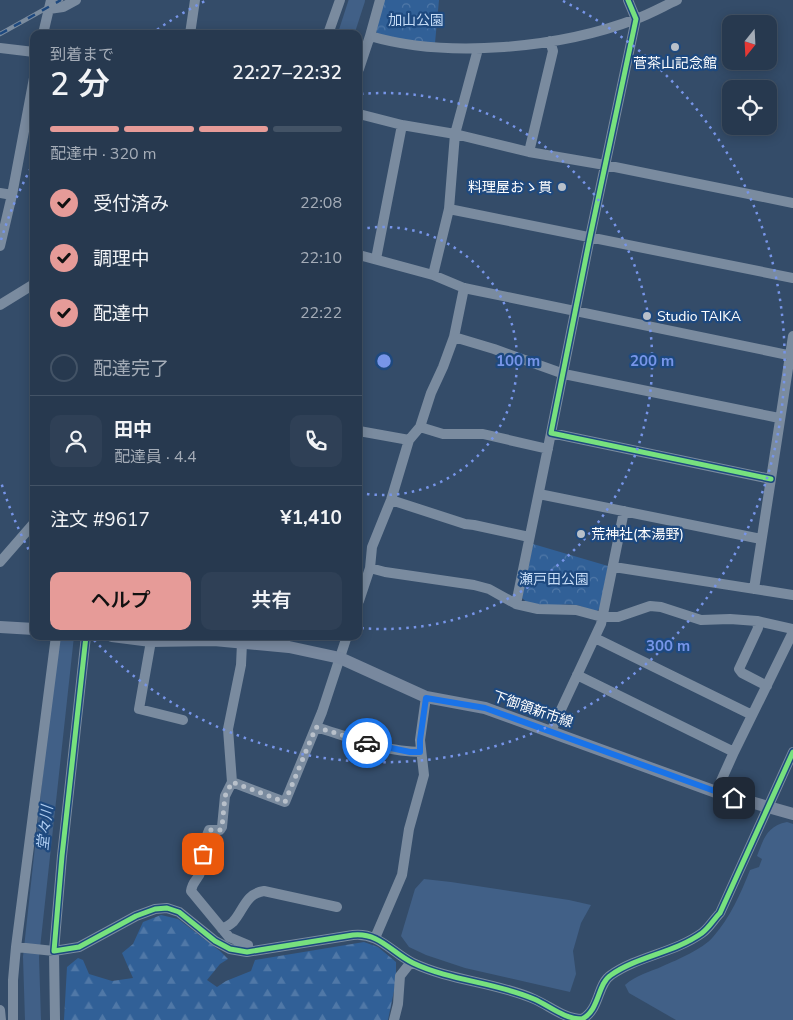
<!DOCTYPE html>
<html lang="ja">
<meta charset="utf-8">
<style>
body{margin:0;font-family:"Nunito Sans","Noto Sans JP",sans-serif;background:#2f4056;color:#f1f3f6;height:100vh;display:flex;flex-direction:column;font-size:19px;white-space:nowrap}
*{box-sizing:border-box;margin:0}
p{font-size:16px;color:#a4acb7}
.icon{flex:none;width:28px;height:28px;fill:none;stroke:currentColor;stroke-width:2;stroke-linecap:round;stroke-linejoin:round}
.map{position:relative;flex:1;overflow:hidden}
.drawer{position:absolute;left:30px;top:30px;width:332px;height:610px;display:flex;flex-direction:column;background:#27394f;border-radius:10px;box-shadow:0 2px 12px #0003,0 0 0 1px #435366}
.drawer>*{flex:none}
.needle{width:32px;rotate:198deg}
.buttons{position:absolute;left:722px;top:15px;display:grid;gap:10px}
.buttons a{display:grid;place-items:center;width:55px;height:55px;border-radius:10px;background:#27394f;box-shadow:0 2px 12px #0003,0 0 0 1px #435366;font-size:25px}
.pin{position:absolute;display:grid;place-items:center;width:42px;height:42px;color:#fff;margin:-21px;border-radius:10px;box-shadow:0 2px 8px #0006}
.courier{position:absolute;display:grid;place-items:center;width:50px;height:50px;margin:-25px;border:4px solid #1a73e8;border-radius:50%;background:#fff;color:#222;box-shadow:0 1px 6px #0007}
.summary em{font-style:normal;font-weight:600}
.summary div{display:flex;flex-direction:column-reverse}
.summary{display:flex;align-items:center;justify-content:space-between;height:85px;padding:0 20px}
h1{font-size:32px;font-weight:600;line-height:38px}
.bar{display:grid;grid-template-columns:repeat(4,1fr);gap:8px 5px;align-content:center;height:60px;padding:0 20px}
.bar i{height:6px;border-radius:4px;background:#435366}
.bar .selected{background:#e69b98}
.bar p{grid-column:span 4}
.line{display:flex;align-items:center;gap:12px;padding:0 20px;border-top:1px solid #435366}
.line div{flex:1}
.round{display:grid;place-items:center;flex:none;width:52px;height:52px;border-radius:10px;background:#2f4056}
ol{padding:0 20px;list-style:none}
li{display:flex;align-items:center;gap:15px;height:55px}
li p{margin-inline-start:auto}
li .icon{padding:5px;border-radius:50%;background:#e69b98;color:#111;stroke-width:4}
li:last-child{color:#a4acb7}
li i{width:28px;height:28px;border:2px solid #435366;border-radius:50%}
.primary-button{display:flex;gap:10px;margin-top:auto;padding:10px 20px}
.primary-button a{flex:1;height:58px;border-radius:10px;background:#e69b98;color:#111;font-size:20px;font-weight:600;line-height:58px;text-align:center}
.primary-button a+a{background:#2f4056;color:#f1f3f6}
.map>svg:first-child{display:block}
.forest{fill:url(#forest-firs)}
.park{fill:url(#park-crowns)}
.water{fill:#416087}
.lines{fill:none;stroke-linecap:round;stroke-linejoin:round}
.river{stroke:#416087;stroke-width:16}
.minor{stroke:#7a8b9f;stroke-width:10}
.major{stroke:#78889e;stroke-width:12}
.rail-casing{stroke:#7b8c9f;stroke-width:4.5}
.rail{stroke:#1e497f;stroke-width:2.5;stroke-dasharray:8;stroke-linecap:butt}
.cycleway-casing{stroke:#1e497f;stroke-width:8}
.cycleway{stroke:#77e17e;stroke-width:5}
.done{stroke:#b8c0ca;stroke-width:5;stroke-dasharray:0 9}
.route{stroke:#1a73e8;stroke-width:6}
.ring{fill:none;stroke:#7795e8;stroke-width:2.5;stroke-dasharray:2.5 5}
.poi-dot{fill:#b8c0ca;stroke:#1e497f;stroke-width:2}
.labels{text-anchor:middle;stroke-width:4.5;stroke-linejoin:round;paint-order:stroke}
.park-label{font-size:14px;fill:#c6dcf6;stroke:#1e497f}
.poi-label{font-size:14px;fill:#fff;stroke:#1e497f;text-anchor:start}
.street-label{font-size:14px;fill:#fff;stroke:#1e497f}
.water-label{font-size:15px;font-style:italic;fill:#aeccf0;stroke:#1e497f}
.centre{fill:#7795e8;stroke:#1e497f;stroke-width:2.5}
.ring-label{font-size:15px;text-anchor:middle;font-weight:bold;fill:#7795e8;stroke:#1e497f;stroke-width:4.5;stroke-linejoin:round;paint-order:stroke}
</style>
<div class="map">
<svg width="793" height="1020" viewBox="0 0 793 1020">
<defs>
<pattern id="forest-firs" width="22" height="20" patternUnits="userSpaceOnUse" patternTransform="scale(1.25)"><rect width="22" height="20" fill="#316097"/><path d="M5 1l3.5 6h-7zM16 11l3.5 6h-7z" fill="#5078a7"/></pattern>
<pattern id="park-crowns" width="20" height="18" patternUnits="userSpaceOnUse" patternTransform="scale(1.25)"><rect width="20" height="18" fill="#316097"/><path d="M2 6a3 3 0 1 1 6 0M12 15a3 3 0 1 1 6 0" fill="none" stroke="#5078a7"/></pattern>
</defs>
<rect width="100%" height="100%" fill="#344c69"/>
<path class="forest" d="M161,915L178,919L220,951L228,959L220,964L207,980L217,987L226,981L251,971L255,960L364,942L378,947L396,962V981L388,1020H64L67,967L78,958L83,960L89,974L112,981L133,978L122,953L133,944L143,922Z"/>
<path class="park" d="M382,0H439L435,43L380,37L374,29Z
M533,544L608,566L600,608L596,612C589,610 583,606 576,605C558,602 537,613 522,598Z"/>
<path class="water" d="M787,822L793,824V1020H676L629,993L625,985C636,975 650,972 663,966C677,960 703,949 713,937C730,918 741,893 750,870L759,867L762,859L757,856C764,838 767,826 787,822Z
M424,879L451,882L569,900L591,905L581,923L573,951L576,974L570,992L465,968L426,955L409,947L401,936L415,889Z"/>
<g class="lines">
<path class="river" d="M346,34L357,0
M33,1020L31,957L66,636"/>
<path class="minor" d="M628,0L636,19L590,237L551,433L771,479
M49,9L63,7L76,0
M43,34L51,0
M190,34L195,0
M328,34L340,0
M370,36C448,59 560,48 636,19C650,14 664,6 677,0
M0,48L34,52
M359,69L370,36L380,0
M359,114L402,125L455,134L529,152L605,165L793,203
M529,152L553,51L550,41
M0,193L12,195
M449,209L793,278
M0,246L12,195L34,78
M359,255L433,275L464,288L793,356
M376,259L402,125
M433,275L449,209L455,134L478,49
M0,305L34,284
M454,337L494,349L564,374L779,418
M420,427L443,434H483L548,449
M359,431L409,440
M539,494L761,539
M391,500L465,524L474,525L529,537
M0,562L34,523
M614,567L793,595
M370,568L385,572L474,585L489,589L516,604L538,609L576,610L602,617H618L650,606L661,607L701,620L730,619L757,621L793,629
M754,589L793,336
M359,601L370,568L372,547L391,500L409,440L420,427L431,393L443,367L454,337L464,288
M516,604L551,433
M757,621L758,628L739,669L742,673L767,686
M86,636L62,856L54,951L79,947L136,916L155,909L167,908L179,912L215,941L230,949L247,952L353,935C379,932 392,953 413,963C451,981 495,982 534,999C550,1006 564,1019 582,1019C600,1010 597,984 611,975C638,956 674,953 702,933C709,928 714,919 720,913L793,752
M595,638L752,715
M151,641L139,709L183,720
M242,643L241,665L228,729L232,782L285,802L322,712L347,636
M577,675L734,752
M316,727C349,737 385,752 421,752
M551,731L601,624L624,511
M232,782L225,796L222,827L220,830H209C203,843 205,856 201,870C199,880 193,879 191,891L229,937L248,945L247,952
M716,792L734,752L793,632
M222,929C226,927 230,925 233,922C244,910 245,894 264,891L337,907
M375,938L402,875L409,829L424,775L420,740L426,697
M0,1010L1,1020
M13,1020V980L16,947
M55,1020L54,951L16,947L56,636
M394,1020L398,1004L400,976L411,962"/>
<path class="major" d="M0,627L34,629
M112,636L151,641L214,640L289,647L340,658L426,697L485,708L716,792L793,814"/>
<defs>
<path id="rail" d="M0,34L61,0"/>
</defs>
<use href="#rail" class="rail-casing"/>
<use href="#rail" class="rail"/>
<defs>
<path id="cycleway" d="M628,0L636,19L590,237L551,433L771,479
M86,636L62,856L54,951L79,947L136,916L155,909L167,908L179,912L215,941L230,949L247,952L353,935C379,932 392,953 413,963C451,981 495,982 534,999C550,1006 564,1019 582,1019C600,1010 597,984 611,975C638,956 674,953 702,933C709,928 714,919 720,913L793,752"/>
</defs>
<use href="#cycleway" class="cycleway-casing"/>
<use href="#cycleway" class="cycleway"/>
</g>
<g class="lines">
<path class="done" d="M203,854L205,838L209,830H220L222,827L225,796L232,782L285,802L316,727L367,743"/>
<path class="route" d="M367,743L410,752H420V740L426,698L485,708L734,798"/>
</g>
<g class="ring">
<path d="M360 229A134 134 0 1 1 360 493"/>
<path d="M361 94A268 268 0 1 1 361 628"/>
<path d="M32 556A402 402 0 0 1 1 482M1 240A402 402 0 0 1 32 166M151 34A402 402 0 0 1 205 1M563 1A402 402 0 1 1 92 638"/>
</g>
<g class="poi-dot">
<circle cx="675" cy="47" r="5"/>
<circle cx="562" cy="187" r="5"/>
<circle cx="647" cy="316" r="5"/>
<circle cx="581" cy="534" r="5"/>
</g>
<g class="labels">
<g class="park-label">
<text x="416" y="25">加山公園</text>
<text x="554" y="584">瀬戸田公園</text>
</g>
<g class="poi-label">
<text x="675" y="68" text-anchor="middle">菅茶山記念館</text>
<text x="552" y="192" text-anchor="end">料理屋おゝ貫</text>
<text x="657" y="321">Studio TAIKA</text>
<text x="591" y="539">荒神社(本湯野)</text>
</g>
<g class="street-label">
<text transform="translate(533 709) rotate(19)" y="5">下御領新市線</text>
</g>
<g class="water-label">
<text transform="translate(45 828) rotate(-84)" y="5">堂々川</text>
</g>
</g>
<circle cx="384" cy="361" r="8" class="centre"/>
<g class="ring-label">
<text x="518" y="366">100 m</text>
<text x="652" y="366">200 m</text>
<text x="668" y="651">300 m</text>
</g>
</svg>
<div class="buttons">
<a><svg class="needle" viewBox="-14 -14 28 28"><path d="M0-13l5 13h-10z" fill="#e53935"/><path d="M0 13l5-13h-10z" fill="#a4acb7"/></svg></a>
<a><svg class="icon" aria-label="locate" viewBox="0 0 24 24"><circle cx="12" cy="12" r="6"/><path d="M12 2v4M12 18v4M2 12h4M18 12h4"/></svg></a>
</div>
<div class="pin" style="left:203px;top:854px;background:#ea580c"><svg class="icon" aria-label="bag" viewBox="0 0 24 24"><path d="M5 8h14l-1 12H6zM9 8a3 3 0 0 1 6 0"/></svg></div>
<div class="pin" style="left:734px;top:798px;background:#1f2937"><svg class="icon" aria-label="home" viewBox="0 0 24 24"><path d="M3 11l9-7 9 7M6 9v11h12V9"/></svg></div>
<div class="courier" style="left:367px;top:743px"><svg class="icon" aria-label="car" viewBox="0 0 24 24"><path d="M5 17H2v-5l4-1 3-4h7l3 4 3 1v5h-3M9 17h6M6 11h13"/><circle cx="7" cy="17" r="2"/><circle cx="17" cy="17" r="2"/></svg></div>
<section class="drawer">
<div class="summary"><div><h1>2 分</h1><p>到着まで</p></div><em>22:27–22:32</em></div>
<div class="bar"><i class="selected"></i><i class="selected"></i><i class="selected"></i><i></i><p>配達中 · 320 m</p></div>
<ol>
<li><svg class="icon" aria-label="check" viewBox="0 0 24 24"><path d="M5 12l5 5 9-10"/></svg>受付済み<p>22:08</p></li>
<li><svg class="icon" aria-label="check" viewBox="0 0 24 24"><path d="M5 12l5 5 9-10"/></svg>調理中<p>22:10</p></li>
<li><svg class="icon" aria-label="check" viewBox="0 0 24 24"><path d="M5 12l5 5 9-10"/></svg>配達中<p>22:22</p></li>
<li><i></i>配達完了</li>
</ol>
<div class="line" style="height:90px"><a class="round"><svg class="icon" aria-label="person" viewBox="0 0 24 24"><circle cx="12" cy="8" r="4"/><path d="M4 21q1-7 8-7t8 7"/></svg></a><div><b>田中</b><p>配達員 · 4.4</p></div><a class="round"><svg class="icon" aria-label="phone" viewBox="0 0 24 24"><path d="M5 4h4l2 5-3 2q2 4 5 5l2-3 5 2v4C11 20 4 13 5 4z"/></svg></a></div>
<div class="line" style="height:65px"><div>注文 #9617</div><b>¥1,410</b></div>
<div class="primary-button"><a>ヘルプ</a><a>共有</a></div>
</section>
</div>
